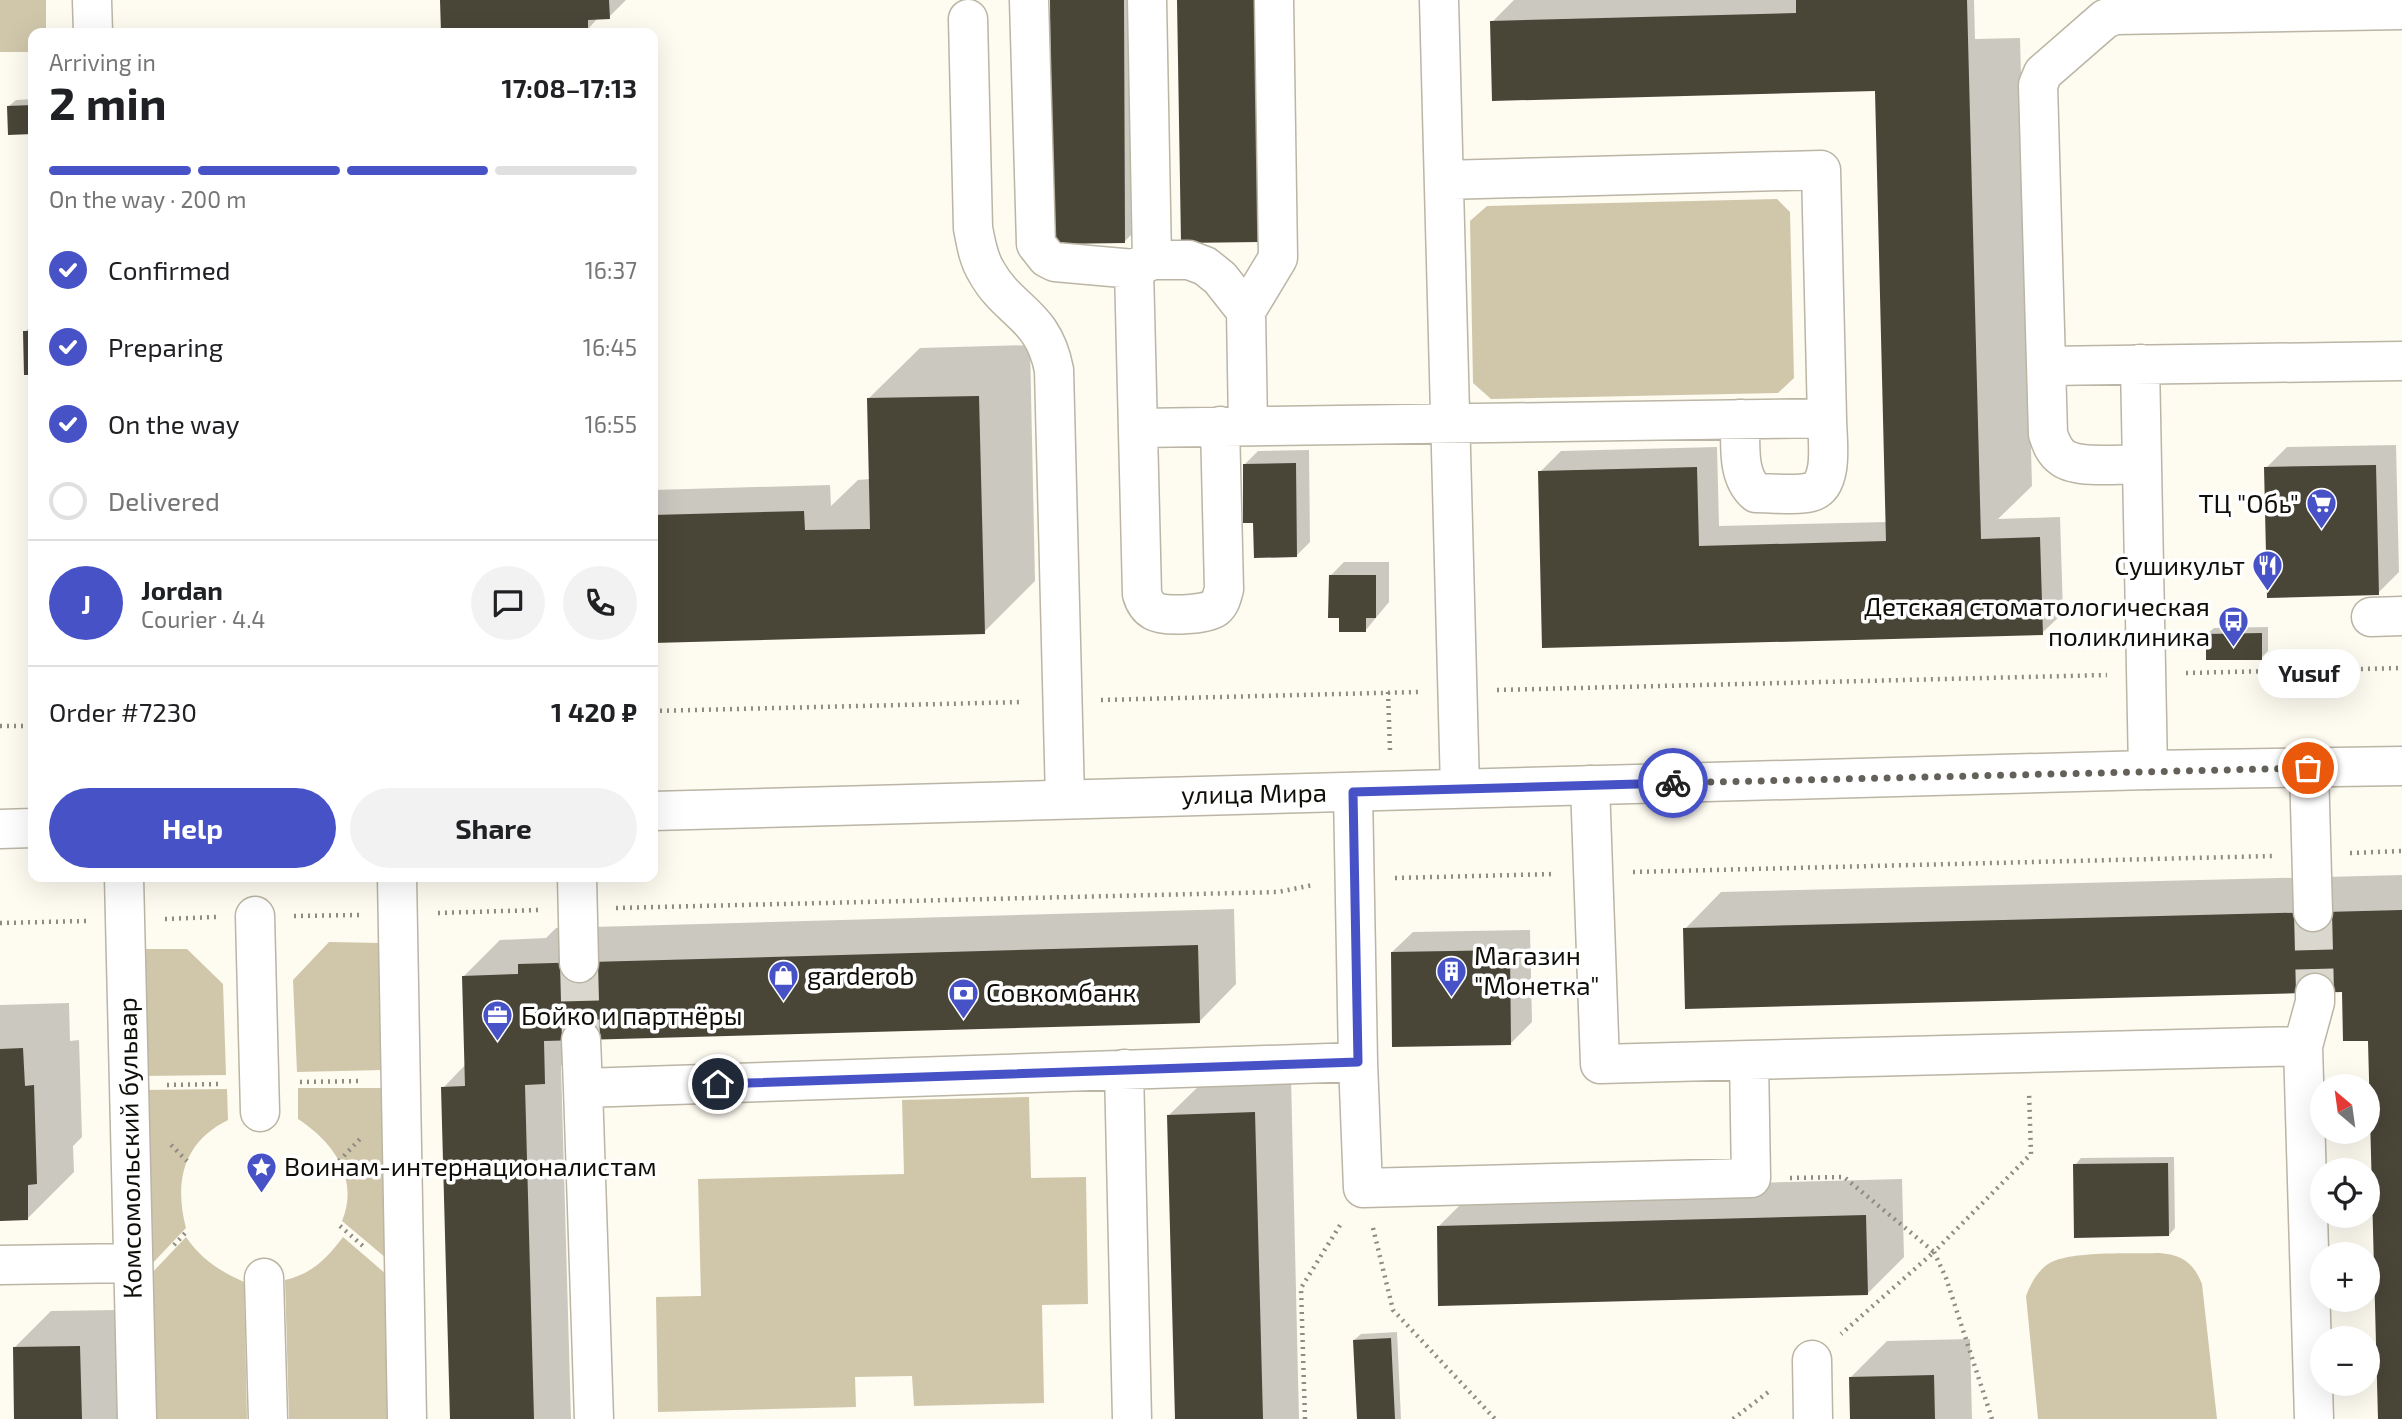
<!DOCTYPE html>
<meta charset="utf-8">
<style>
body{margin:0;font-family:"Exo 2",sans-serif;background:#f2f2f2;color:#202124;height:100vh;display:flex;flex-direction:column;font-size:26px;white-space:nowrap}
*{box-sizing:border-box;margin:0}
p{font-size:23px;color:#757577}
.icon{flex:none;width:38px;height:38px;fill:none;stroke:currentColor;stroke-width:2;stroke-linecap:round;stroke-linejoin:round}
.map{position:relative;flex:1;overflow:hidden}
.sheet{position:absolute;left:28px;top:28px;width:630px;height:854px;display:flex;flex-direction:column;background:#fff;border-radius:14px;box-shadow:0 7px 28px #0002}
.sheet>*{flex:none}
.needle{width:46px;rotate:331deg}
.controls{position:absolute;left:2310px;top:1074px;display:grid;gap:14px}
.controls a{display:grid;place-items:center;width:70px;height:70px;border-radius:50%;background:#fff;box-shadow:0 7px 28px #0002;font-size:35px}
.pin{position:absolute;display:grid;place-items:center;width:60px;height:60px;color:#fff;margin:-30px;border:4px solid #fff;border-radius:50%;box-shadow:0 2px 7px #0007}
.courier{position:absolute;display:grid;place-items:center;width:70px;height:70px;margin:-35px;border:5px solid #4752c7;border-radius:50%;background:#fff;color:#222;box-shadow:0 2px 9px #0007}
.bubble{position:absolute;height:49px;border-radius:24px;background:#fff;box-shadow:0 7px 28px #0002;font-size:23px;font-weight:700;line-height:49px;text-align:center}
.summary em{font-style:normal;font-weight:700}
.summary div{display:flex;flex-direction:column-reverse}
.summary{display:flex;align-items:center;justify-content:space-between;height:119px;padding:0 21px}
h1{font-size:46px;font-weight:700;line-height:52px}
.bar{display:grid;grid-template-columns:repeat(4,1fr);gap:10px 7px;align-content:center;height:84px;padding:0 21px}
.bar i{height:9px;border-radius:5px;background:#e0e0e0}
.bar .current{background:#4752c7}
.bar p{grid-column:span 4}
.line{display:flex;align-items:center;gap:18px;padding:0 21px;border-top:2px solid #e0e0e0}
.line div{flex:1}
.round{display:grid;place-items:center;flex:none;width:74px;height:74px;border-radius:37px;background:#f2f2f2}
ol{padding:0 21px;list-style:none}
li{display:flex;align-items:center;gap:21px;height:77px}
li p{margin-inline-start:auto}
li .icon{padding:7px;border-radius:50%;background:#4752c7;color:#fff;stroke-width:4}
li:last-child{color:#757577}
li i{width:38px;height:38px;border:4px solid #e0e0e0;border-radius:50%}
.cta{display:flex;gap:14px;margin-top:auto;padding:14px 21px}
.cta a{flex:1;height:80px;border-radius:42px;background:#4752c7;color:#fff;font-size:28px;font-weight:700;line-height:80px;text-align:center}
.cta a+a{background:#f2f2f2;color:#202124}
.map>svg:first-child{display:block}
.green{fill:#d0c7ab}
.shadow{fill:#0003}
.building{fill:#494537}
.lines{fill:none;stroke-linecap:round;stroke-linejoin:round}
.minor-tunnel{stroke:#dad7ce;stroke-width:38;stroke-dasharray:38 19;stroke-linecap:butt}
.minor-casing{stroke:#bab5a4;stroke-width:41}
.major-casing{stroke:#bab5a4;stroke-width:41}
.path{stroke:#8d8b82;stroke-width:4.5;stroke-dasharray:2 5;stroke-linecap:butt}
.minor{stroke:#fff;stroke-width:38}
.major{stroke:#fff;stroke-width:38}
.done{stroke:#63615a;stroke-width:7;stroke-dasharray:0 12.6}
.route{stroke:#4752c7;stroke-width:9}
.labels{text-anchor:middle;stroke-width:7;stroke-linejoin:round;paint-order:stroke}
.poi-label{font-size:26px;fill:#100e08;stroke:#fff;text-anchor:start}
.street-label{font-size:26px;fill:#100e08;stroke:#fff}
</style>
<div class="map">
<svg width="2402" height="1419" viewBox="0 0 2402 1419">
<rect width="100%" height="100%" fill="#fefbf1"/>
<path class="green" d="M0,0H46V33H33V52H0Z
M1777,199L1790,212L1794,378L1778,393L1491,399L1473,383L1470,221L1487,206Z
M329,942L381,943L383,1070L297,1072L293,980Z
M139,949H187L223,984L226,1075L142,1076Z
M298,1088H384L386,1258L342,1221C360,1178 332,1141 298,1119Z
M227,1089L228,1120C183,1142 174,1182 186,1228L148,1268L143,1090Z
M1029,1097L1031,1178L1086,1177L1088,1304L1042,1305L1044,1403L914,1406L912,1376L855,1377L856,1407L658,1412L656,1297L701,1296L698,1179L904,1174L902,1100Z
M186,1237C202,1260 220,1271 244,1282L247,1419H153L149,1276Z
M343,1237L386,1274L389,1419H289L285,1280C312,1274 327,1258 343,1237Z
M2159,1253C2182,1255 2193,1262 2202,1284L2217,1419H2038L2026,1296C2031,1283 2037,1272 2048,1264C2069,1250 2132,1254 2159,1253Z"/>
<path class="shadow" d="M442,0H626L609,17L598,18L588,29H578L579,33H443Z
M1052,0H1130L1131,235L1125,241Z
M1514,0H1974L1975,39L2020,38L2032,486L1998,519L2060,517L2063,613L2042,633L1544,647L1540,472L1561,451L1717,447L1719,526L1887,522L1876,89L1492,22Z
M33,99V132L10,133L9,106L16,100Z
M31,325H33V373H26L25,332Z
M1030,345L1035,581L984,632L653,641V490L830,485L831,506L858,480L870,479L868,399L920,348Z
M2396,445L2399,572L2378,593L2266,468L2287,447Z
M1309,450L1310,542L1296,556L1255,522L1244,465L1258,451Z
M1344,562H1389V602L1365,631L1341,616L1330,576Z
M2268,627V651L2261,658L2207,634L2214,628Z
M2402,875V1419H2379L2370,1039L2344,990L1685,929L1721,892Z
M1234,909L1236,984L1200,1021L581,1039V1046L561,1066L571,1419H452L443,1088L466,1064L464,976L500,940L546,938L556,928Z
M1530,930L1532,1022L1511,1043L1392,952L1413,932Z
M69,1003L70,1041L79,1040L82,1137L73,1146L74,1172L28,1218L0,1219V1005Z
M1291,1077L1299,1419H1176L1169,1115L1206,1079Z
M2174,1157L2175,1228L2169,1235L2075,1165L2081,1158Z
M1902,1179L1904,1257L1868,1293L1438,1227L1475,1190Z
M116,1310L118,1419H16L14,1348L51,1311Z
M1397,1332L1401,1419H1358L1354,1340L1361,1334Z
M1970,1339L1972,1419H1852L1850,1378L1887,1341Z"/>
<path class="building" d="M440,0H609L610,19L588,20V30L552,33H441Z
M1050,0H1124L1125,243L1052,244Z
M1177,0H1255L1260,242L1181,243Z
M1796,0H1967L1981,539L2040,537L2043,635L1542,648L1538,471L1697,467L1699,546L1886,541L1875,91L1492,101L1490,21L1796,13Z
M33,105V134L8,135L7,106Z
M23,331H33V375H24Z
M979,396L985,634L653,643V515L804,511L805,530L870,529L867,398Z
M1296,463L1297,557L1254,558L1253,523H1243V464Z
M2376,465L2379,595L2267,598L2264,467Z
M1329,575H1376V618H1366V632H1339V618H1328Z
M2262,633V660H2206V634Z
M2402,910V1419H2378L2368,1041H2343L2342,992L1685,1009L1683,928Z
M1198,945L1200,1023L544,1041L545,1084L525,1085L534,1419H450L441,1087L465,1086L462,976L518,974V964Z
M1510,950L1511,1045L1392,1047L1391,952Z
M23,1048L25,1086L34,1085L37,1184L28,1185V1220L0,1221V1049Z
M1255,1112L1263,1419H1175L1167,1115Z
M2168,1163L2169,1236L2074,1238L2073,1164Z
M1866,1215L1868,1295L1438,1306L1437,1226Z
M1391,1338L1395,1419H1357L1353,1340Z
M80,1346L82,1419H14L13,1347Z
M1934,1375L1935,1419H1850L1849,1377Z"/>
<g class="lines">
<path class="minor-tunnel" d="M2313,912L2315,993
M579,963L581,1040"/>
<defs>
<path id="minor" d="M92,0L93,33
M1029,0L1036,244L1047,258L1055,262L1134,269
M1147,0L1152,260L1134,269L1142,594C1144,601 1147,607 1154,611C1164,617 1205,615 1215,608C1221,603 1222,596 1224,589L1220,426
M1439,0L1460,788
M968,19L973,228C976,243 978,258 986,271C1009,313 1043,313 1054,370L1065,799
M1152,260H1189L1205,266L1220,278L1246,311L1248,426
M1246,311L1278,258L1274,0
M2140,364L2148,770
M2047,366L2402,361
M1740,419C1741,444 1736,475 1756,493C1771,493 1797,496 1811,492C1835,485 1827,438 1827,418
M1139,428L1827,418L1821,170L1444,180
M2141,464C2121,464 2079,469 2063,458C2054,452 2051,443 2048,434L2038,85L2043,73L2105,19L2115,15L2402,10
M2371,617L2402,616
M2309,768L2313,912
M1590,785L1600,1064L1749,1060
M1353,792L1358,1062L1363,1188L1751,1178L1749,1060L2303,1046L2314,1419
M124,877L137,1419
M397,877L407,1419
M577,877L579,963
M255,916L260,1112
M581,1040L583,1088
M2303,1046L2315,1002V993
M1124,1069L1132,1419
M0,1265L132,1263
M264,1278L268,1419
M1812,1360L1813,1419
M594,1419L583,1088L1358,1062"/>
<path id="major" d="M653,811L2148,770L2402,766
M0,829L33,828"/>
</defs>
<use href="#minor" class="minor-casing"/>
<use href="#major" class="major-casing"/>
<path class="path" d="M2186,673L2402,668
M1497,690L2107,675
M1388,692L1390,751
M1101,700L1418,692
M653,711L1023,702
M0,726H33
M2350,853L2402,851
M1633,872L2272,856
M1395,878L1554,874
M616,908L1278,892L1313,885
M438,913L538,910
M294,916L359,915
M165,919L216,917
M0,923L86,921
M300,1082L361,1081
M167,1085L221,1084
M171,1145L187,1161
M339,1161L360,1139
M1790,1178L1844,1177L1934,1252L1841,1334
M340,1226L363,1246
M1373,1228L1393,1310L1495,1419
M174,1245L188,1230
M1305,1419L1301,1288L1342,1222
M1733,1419L1771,1390
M1992,1419L1946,1278L1934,1252L2031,1154L2029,1092"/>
<use href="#minor" class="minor"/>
<use href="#major" class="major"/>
</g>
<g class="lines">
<path class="done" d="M1673,783L2308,768"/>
<path class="route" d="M718,1084L1358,1062L1353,792L1673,783"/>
</g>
<defs>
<symbol id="supermarket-pin" viewBox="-11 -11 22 30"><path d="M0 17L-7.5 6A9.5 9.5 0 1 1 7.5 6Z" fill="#4752c7" stroke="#fff"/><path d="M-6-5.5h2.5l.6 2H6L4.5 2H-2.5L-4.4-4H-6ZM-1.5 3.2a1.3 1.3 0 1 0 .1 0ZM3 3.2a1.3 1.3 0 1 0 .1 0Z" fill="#fff"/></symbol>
<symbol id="restaurant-pin" viewBox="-11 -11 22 30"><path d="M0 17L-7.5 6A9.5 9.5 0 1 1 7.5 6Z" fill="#4752c7" stroke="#fff"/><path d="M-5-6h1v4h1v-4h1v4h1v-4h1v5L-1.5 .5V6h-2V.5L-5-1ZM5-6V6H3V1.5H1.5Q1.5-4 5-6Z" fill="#fff"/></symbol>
<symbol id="bus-pin" viewBox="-11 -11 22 30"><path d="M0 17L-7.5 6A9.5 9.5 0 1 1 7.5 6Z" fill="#4752c7" stroke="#fff"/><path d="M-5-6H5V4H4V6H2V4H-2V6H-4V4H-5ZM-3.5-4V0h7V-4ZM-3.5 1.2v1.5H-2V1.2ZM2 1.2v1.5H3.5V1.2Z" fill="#fff"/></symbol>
<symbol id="building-pin" viewBox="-11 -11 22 30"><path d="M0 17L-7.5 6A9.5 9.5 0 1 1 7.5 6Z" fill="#4752c7" stroke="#fff"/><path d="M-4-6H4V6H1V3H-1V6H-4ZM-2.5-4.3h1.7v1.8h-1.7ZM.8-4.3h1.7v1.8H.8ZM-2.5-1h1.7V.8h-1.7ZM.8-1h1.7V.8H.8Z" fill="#fff"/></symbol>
<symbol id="shop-pin" viewBox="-11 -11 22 30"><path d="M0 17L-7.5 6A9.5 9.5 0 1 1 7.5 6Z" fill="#4752c7" stroke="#fff"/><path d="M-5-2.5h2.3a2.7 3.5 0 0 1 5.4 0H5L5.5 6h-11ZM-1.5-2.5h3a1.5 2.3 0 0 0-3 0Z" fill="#fff"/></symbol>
<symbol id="bank-pin" viewBox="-11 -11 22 30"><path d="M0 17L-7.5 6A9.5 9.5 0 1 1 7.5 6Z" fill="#4752c7" stroke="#fff"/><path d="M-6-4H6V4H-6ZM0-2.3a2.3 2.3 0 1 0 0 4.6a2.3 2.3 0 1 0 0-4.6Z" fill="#fff"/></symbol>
<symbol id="office-pin" viewBox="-11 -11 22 30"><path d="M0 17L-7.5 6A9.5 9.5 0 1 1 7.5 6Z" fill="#4752c7" stroke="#fff"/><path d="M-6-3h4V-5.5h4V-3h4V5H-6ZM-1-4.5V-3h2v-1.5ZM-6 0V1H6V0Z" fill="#fff"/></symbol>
<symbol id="sight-pin" viewBox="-11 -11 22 30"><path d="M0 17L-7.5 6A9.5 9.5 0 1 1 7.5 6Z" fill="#4752c7" stroke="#fff"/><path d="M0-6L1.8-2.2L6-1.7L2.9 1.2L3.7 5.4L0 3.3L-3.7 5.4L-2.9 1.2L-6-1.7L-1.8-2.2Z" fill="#fff"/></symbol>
</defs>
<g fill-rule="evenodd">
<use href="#supermarket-pin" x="2304" y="486" width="35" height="47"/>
<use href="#restaurant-pin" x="2250" y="548" width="35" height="47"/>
<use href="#bus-pin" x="2216" y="604" width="35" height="47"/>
<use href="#building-pin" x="1434" y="954" width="35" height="47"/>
<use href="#shop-pin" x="766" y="958" width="35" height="47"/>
<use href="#bank-pin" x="946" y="976" width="35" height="47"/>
<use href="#office-pin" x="480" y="998" width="35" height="47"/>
<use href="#sight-pin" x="244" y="1150" width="35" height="47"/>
</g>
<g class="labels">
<g class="poi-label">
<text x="2299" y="513" text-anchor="end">ТЦ "Обь"</text>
<text x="2245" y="575" text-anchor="end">Сушикульт</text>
<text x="2210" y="616" text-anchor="end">Детская стоматологическая<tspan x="2210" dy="30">поликлиника</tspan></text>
<text x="1474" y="965">Магазин<tspan x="1474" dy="30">"Монетка"</tspan></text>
<text x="807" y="985">garderob</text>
<text x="986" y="1002">Совкомбанк</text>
<text x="521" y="1025">Бойко и партнёры</text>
<text x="284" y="1176">Воинам-интернационалистам</text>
</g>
<g class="street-label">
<text transform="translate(1254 794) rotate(-1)" y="9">улица Мира</text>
<text transform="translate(130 1148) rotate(-91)" y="9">Комсомольский бульвар</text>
</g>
</g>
</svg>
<div class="controls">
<a><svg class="needle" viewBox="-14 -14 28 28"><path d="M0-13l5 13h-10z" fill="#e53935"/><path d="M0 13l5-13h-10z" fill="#757577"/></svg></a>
<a><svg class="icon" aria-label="locate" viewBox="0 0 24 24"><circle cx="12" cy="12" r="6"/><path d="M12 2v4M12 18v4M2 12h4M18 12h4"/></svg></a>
<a>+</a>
<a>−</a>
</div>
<div class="pin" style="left:2308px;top:768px;background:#ea580c"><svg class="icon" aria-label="bag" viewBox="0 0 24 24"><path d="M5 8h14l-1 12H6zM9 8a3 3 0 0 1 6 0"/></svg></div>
<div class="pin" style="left:718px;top:1084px;background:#1f2937"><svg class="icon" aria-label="home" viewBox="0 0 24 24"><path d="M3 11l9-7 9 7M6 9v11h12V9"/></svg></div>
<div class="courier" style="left:1673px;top:783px"><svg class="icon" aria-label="bike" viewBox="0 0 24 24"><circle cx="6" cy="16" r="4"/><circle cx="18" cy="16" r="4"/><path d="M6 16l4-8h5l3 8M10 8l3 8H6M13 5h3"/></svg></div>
<div class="bubble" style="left:2258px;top:649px;width:102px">Yusuf</div>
<section class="sheet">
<div class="summary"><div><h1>2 min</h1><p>Arriving in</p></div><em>17:08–17:13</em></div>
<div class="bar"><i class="current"></i><i class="current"></i><i class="current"></i><i></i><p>On the way · 200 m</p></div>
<ol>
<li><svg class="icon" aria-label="check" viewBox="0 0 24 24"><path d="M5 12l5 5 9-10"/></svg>Confirmed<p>16:37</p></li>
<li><svg class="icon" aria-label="check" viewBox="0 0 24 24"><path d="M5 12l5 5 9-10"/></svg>Preparing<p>16:45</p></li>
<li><svg class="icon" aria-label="check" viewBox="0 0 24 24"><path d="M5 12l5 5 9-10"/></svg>On the way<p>16:55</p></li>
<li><i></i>Delivered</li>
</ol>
<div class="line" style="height:126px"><b class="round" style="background:#4752c7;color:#fff">J</b><div><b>Jordan</b><p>Courier · 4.4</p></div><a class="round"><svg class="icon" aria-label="chat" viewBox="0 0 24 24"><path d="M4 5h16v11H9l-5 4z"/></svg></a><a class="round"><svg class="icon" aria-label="phone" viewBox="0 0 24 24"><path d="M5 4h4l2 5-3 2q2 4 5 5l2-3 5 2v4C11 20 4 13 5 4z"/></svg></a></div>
<div class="line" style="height:91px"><div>Order #7230</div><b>1 420 ₽</b></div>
<div class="cta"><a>Help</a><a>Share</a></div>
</section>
</div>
